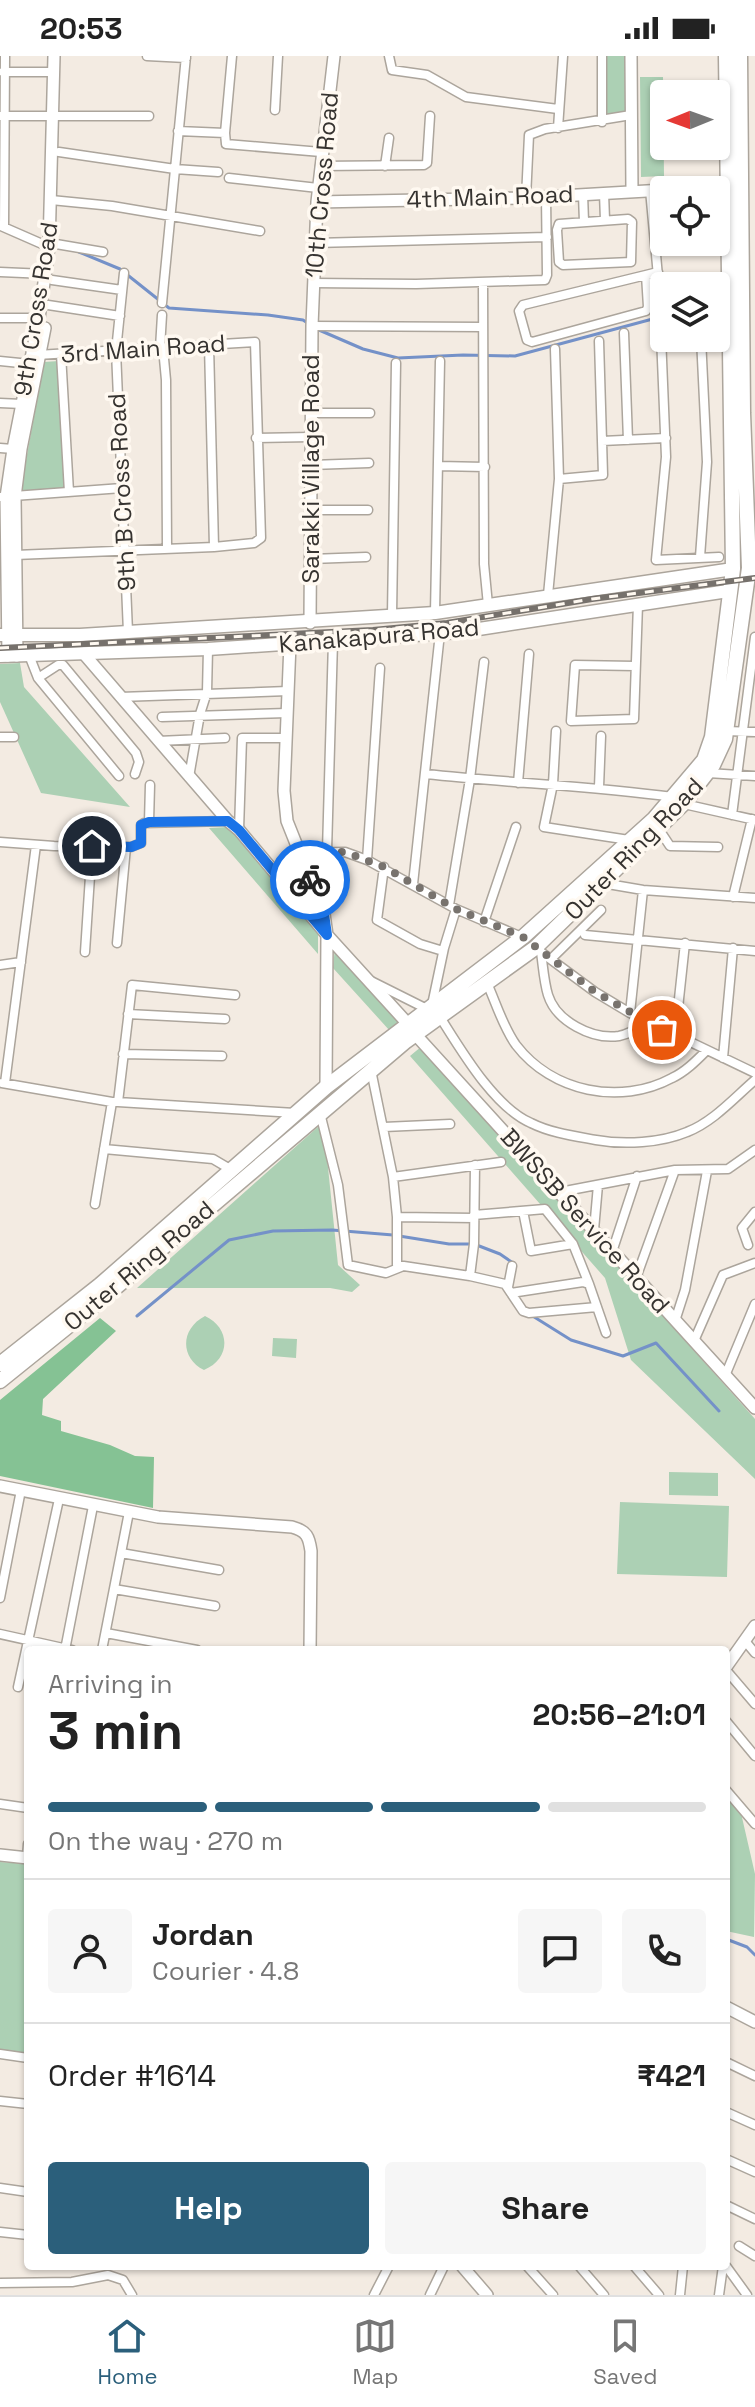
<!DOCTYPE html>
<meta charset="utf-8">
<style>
body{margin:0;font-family:"Space Grotesk",sans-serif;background:#f6f6f6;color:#222;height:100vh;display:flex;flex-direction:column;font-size:30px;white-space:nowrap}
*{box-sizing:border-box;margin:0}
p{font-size:26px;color:#767676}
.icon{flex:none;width:44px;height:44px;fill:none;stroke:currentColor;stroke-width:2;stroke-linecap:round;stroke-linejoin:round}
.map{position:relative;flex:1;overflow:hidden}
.sheet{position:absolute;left:24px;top:1590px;width:706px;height:624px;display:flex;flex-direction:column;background:#fff;border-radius:8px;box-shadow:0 2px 6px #0004}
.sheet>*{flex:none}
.needle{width:52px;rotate:269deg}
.tools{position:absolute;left:650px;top:24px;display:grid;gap:16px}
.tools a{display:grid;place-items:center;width:80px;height:80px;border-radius:8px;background:#fff;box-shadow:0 2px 6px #0004;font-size:40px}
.pin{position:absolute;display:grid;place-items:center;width:68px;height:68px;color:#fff;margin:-34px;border:4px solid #fff;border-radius:50%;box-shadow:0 2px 8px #0007}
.courier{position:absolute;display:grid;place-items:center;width:80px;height:80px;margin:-40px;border:6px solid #1a73e8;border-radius:50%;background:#fff;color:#222;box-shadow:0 2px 10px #0007}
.head em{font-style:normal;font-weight:600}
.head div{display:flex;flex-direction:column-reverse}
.head{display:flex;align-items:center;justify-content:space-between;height:136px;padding:0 24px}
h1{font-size:52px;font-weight:600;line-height:60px}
.bar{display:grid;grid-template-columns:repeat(4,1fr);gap:12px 8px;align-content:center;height:96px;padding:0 24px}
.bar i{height:10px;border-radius:6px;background:#e0e0e0}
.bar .selected{background:#2b5f7b}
.bar p{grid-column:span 4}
.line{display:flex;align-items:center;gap:20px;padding:0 24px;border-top:2px solid #e0e0e0}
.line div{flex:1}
.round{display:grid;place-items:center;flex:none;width:84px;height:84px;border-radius:8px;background:#f6f6f6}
.action{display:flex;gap:16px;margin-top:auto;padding:16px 24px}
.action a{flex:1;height:92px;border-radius:8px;background:#2b5f7b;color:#fff;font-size:32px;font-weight:600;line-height:92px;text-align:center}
.action a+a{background:#f6f6f6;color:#222}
.status{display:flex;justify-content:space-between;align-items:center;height:56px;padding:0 40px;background:#fff;direction:ltr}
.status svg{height:22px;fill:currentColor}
.tabs{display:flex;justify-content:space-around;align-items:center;height:112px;border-top:2px solid #e0e0e0;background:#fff;font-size:22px;color:#767676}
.tabs a{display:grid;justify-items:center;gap:4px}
.tabs .selected{color:#2b5f7b}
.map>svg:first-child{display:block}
.green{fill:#acd0b4}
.forest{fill:#85c294}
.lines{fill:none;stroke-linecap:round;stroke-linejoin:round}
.stream{stroke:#7491c8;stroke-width:3}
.street-casing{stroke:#aca59c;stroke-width:11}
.secondary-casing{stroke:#aca59c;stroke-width:14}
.primary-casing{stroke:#aca59c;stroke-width:15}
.highway-casing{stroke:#aca59c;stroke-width:17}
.street{stroke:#fff;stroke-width:8}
.secondary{stroke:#fff;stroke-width:11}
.primary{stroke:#fff;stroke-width:12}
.highway{stroke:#fff;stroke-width:14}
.rail-casing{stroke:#76716c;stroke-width:6}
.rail{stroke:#fff9f1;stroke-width:3;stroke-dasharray:9;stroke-linecap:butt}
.done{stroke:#78736e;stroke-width:8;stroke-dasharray:0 14.4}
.route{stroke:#1a73e8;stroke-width:10}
.labels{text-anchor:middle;stroke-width:7;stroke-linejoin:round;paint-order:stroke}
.street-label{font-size:24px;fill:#363330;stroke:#fff9f1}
</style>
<div class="status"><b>20:53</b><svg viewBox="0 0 49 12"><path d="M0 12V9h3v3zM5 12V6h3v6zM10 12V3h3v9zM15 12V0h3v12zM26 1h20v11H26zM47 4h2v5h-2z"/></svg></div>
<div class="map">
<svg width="755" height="2239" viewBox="0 0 755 2239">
<rect width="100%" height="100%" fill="#f3ebe2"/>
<path class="green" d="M607,0H625L626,57L607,61Z
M640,21H663L664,120L641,121Z
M59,305L65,434L20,437L44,306Z
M20,607L24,631L130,751L41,737L0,646V608Z
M229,771L318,871V898L209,772Z
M335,891L401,965L390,975L333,912Z
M422,990L755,1363V1423L631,1304L605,1222L410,1000Z
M319,1070L326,1092L338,1209L360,1229L352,1236L330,1232H137Z
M205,1260C231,1272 231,1303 204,1314C180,1302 180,1273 205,1260Z
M273,1282L297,1283L296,1302L272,1300Z
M669,1416L718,1417V1440L669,1439Z
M620,1446L729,1450L727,1521L617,1518Z
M726,1740L741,1757L755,1818L754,1881L726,1875Z
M0,1806L28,1808V2000L0,1996Z"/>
<path class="forest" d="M100,1262L116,1275L43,1343L42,1359L61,1365V1375L110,1389L135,1400L154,1401L153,1452L0,1420V1344Z"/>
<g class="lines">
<path class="stream" d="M79,196L120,213L169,252L268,259L303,264L309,268
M319,274L363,293L398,302L463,299L515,300L660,261
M531,1259L571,1284L623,1300L656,1287L719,1355
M137,1260L229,1184L273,1175L332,1174L393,1179L449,1188H474L500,1198L513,1207V1209
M726,1883L747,1891L755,1899"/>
<defs>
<path id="street" d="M147,0L186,2
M389,0L392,14L427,19L466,41L558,53
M602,0V66
M3,16H54
M275,54L278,0
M1,60H149
M558,72L563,0
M178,75L225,77L226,88L321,96
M225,77L232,0
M59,96L175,113L218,116
M320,110L424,109L427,107L430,60
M385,110L389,82
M229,122L318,132
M650,134L659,231L666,401L656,504L719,501
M604,137L605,164
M583,138L584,166
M526,142L529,79L545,73L631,59
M51,144L112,150L260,175
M628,163L632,166L631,206L563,209L559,206L557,174L559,168Z
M1,170L49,191
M4,171L5,0
M315,187L547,181
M56,188L103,196
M0,216L46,218
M124,217L116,295L128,576
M646,219L648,251L646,255L532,286L527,284L519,255L523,249L646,219L658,216
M52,224L122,234
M483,226L484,508L488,549
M313,227L416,228L545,224L547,219L546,140
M162,247L186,0
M48,249L120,260
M0,262H39
M312,270L483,271
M624,277L628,384
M599,285L602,385
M209,289L214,491
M160,292L162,259
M163,292L166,324L167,492
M555,293L559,423
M61,298L69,436
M0,305L30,308
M0,347L22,348
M311,357H370
M256,382L311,381
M0,392L13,393
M311,409L369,407
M438,410L485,411
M0,441L122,432
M311,454H368
M15,499L214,491L254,487L261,482L255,286L37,299
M700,501L707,406L701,282
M311,503L366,501
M548,539L559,423L603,419L602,385L666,382
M435,557L440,305
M392,559L396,307
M29,599L38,622L119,720
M635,610L575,609L571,665L634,663L638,548
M38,622L58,609H63L136,697L139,706L135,718
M120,641L288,635
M162,661L287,657
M556,675L553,728L544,771L629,784
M726,675L755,676
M0,681H14
M158,685L225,682
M708,717L755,720
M426,718C508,727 591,730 673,741
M189,721L200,658L207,636L208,593
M518,727L529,598
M599,731L601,680
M684,748L755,764
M732,759L755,581
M149,766L150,729
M658,772L670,790L718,791
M239,774L242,682H285
M0,786L54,790L131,791L141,787V769L144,767L228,765
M327,795L333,585
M299,797L345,796L367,804L456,853L524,882
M367,804L380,612
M384,811L377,864L420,888L443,895
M602,827L643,834L755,842
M413,828L440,577
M733,841L752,763
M449,849L470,723L484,606
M484,866L516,771
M585,879L755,895
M117,887L126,791
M534,891L595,936L630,957L755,1017
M85,896L92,790
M541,896C543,910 544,926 548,939C556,965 592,984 619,980C630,978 638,972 647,966
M551,903L601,854
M0,909L21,906
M371,925L427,953
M487,927C496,947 503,971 516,989C552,1036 620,1050 672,1022C685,1016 696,1005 706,995
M432,949L444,892L456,853
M630,957L643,834
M128,958L225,963
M440,961C461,994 494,1051 531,1067C551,1077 574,1080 596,1084C624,1089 661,1087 687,1076C713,1066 734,1042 755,1024
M675,980L685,887
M123,998L222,1000
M723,1002L733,892
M371,1014L393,1121L397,1161V1209L470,1220L505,1228L523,1255L529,1257L597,1251
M2,1027L112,1046
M5,1027L36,789
M118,1046L295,1057
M320,1057L338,1129L348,1209L386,1217L401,1211
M384,1071L450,1068
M104,1093L213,1103L230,1113
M393,1121L501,1106
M560,1136L675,1114L728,1113L755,1094
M95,1148L112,1046H118L132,929L235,939
M523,1155L531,1195L573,1188
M474,1159L545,1153L573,1188L589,1228
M397,1161L474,1162
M594,1174L598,1129
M748,1189L742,1172L755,1156
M612,1196L637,1120
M470,1220L474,1188L475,1109
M636,1222L675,1114
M508,1231L512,1210
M511,1237L583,1226L589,1228L606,1277
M675,1265L685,1234L707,1115
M694,1285L723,1219L755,1207
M725,1320L755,1248
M121,1497L219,1514
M114,1533L215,1550
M0,1542L21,1434
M106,1577L197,1594
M0,1578L72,1594
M745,1585L755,1597
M65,1594L93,1450
M102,1594L129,1456
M726,1614L755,1648
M18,1631L59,1443
M726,1665L755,1700
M726,1734L755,1768
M0,1748L28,1752
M27,1802L28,1788
M0,1998L28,2002
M726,2006L755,2020
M0,2045L28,2048
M726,2056L755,2069
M726,2103L755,2116
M0,2132L28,2136
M726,2149L755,2163
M0,2176L28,2179
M739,2190L755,2200
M527,2210L553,2239
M579,2210L604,2239
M634,2210L659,2239
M726,2210L747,2239
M0,2227L72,2226L108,2219L123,2224L132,2239
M374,2239L389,2210
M430,2239L444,2210
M680,2239L683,2210
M719,2239L723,2210"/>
<path id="secondary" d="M631,0L632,135
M667,134L728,132
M317,146L526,142L664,134
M310,567L312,270L317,146L334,0
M290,588L284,735L287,765L324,858L327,879L326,1031
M84,598L228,765L239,774L327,879L408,968
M8,600L6,441L13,393L39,262L49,191L54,0
M17,600L15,441L21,393L45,272
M415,978L755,1352
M0,1430L158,1461L292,1471C307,1475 309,1481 311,1495L310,1594
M726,1611L755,1570
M0,1799L28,1802
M726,1951L755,1966
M462,2210L487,2239"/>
<path id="primary" d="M0,579H80L435,557L733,513
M0,600L208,593L459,576L728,535"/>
<path id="highway" d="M0,1308L100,1229L326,1031L523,881L654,763L704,704L712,681L733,513L726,0
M0,1325L108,1238L406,985L535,892L683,748L713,709L725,683L749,512L743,357L740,0"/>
</defs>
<use href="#street" class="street-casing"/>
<use href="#secondary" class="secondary-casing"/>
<use href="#primary" class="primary-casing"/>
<use href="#highway" class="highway-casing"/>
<use href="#street" class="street"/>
<use href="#secondary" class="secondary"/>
<use href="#primary" class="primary"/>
<use href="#highway" class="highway"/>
<defs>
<path id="rail" d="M0,592L373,574L447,567L592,543L755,522"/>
</defs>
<use href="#rail" class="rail-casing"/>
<use href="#rail" class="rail"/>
</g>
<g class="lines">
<path class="done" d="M310,824L299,797L345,796L384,811L456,853L523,881L595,936L662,974"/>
<path class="route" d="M92,790L131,791L141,787V769L149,766L228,765L239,774L327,879L324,858L310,824"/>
</g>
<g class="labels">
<g class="street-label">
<text transform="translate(322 129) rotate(-85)" y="8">10th Cross Road</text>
<text transform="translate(490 141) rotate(-2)" y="8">4th Main Road</text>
<text transform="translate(36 253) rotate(-81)" y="8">9th Cross Road</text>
<text transform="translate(143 293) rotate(-4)" y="8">3rd Main Road</text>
<text transform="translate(311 413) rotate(-90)" y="8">Sarakki Village Road</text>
<text transform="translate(122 436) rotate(-93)" y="8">9th B Cross Road</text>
<text transform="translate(379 580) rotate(-5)" y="8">Kanakapura Road</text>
<text transform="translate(634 793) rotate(-46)" y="8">Outer Ring Road</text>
<text transform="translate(585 1165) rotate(48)" y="8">BWSSB Service Road</text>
<text transform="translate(139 1210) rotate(-40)" y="8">Outer Ring Road</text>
</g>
</g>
</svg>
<div class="tools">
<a><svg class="needle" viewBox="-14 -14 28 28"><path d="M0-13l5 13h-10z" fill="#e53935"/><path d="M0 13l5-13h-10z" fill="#767676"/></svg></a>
<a><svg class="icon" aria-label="locate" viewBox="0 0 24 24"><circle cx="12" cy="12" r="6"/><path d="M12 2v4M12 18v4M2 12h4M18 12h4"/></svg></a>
<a><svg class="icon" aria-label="layers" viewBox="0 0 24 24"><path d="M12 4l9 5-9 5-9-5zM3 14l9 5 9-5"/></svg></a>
</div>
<div class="pin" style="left:662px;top:974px;background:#ea580c"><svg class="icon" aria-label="bag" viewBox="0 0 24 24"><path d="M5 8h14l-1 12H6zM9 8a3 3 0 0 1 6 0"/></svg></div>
<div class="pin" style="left:92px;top:790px;background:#1f2937"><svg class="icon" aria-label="home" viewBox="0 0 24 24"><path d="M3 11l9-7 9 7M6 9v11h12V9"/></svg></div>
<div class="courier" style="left:310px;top:824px"><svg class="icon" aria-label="bike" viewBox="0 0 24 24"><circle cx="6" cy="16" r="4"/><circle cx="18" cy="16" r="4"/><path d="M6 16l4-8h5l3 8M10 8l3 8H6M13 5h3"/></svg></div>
<section class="sheet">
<div class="head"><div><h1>3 min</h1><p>Arriving in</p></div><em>20:56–21:01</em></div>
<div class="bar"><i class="selected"></i><i class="selected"></i><i class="selected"></i><i></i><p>On the way · 270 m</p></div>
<div class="line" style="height:144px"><a class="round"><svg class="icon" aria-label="person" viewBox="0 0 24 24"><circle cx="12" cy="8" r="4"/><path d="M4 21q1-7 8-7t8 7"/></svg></a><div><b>Jordan</b><p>Courier · 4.8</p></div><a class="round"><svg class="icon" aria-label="chat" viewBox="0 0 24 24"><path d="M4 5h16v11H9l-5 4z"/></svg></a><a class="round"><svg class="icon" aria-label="phone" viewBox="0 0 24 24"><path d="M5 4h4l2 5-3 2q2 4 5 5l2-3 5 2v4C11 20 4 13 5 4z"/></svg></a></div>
<div class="line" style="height:104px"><div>Order #1614</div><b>₹421</b></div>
<div class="action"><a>Help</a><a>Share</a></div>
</section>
</div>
<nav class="tabs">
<a class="selected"><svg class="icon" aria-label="home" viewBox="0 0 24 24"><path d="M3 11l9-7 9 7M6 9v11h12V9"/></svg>Home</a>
<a><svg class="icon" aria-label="map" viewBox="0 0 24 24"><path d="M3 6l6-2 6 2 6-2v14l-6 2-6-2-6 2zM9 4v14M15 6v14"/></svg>Map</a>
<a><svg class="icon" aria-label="saved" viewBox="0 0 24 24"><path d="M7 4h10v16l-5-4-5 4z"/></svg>Saved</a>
</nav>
